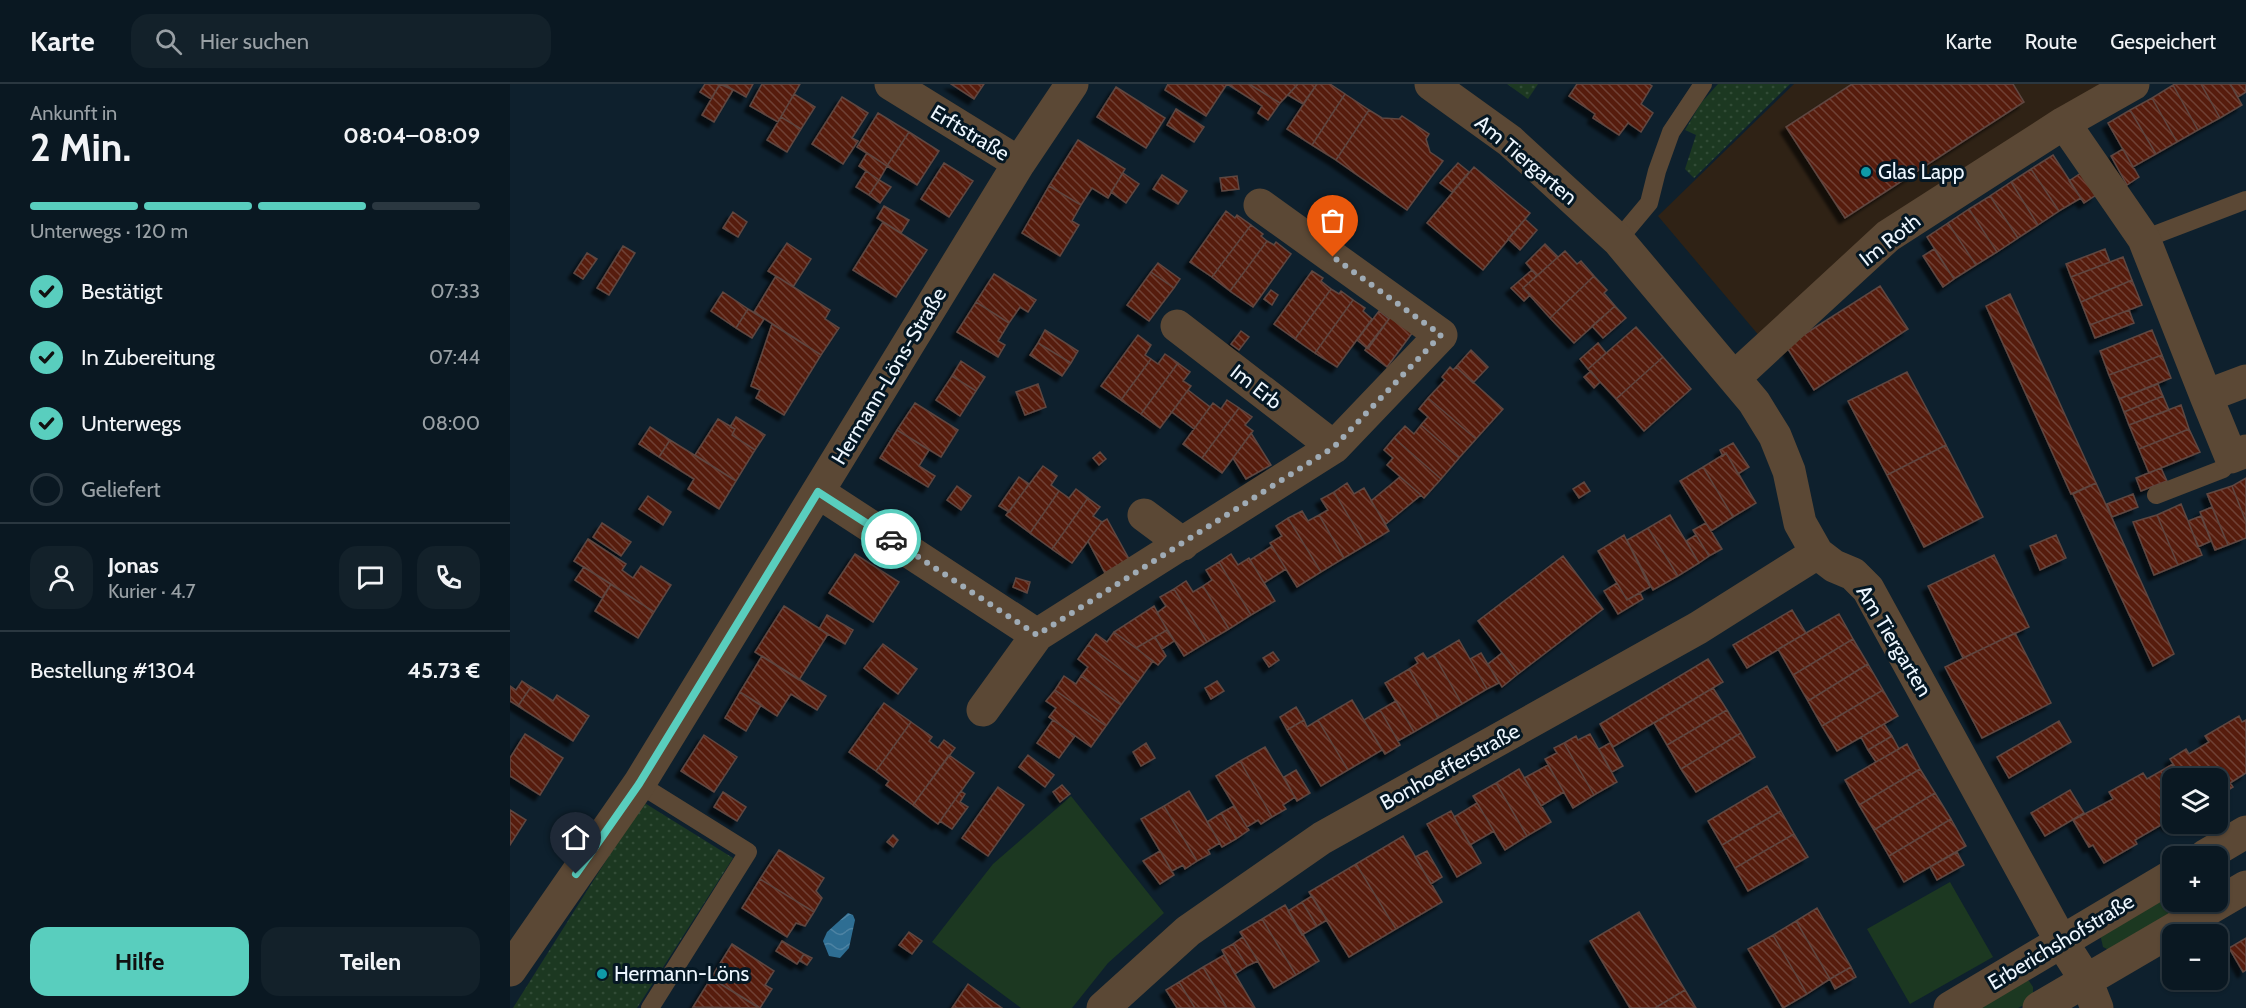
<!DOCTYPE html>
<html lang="de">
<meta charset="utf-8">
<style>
body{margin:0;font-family:Cabin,sans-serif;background:#13212a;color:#f1f3f6;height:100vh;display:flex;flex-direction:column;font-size:22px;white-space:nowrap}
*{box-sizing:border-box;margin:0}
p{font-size:20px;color:#99a0a5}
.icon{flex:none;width:33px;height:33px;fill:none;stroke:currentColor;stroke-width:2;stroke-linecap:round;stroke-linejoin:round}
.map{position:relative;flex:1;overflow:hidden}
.details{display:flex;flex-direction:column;background:#0a1822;width:510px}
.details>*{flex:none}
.tools{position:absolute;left:1652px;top:684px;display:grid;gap:12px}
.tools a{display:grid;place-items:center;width:66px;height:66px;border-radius:12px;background:#0a1822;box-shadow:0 2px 4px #0004,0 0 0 2px #2a3740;font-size:30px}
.pin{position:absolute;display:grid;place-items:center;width:51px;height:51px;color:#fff;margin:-62px -26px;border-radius:50% 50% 50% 0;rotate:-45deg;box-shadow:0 0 6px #0007}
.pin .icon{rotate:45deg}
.courier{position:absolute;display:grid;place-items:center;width:60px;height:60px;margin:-30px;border:4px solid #59cebe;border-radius:50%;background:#fff;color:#222;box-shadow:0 2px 8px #0007}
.headline em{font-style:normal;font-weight:800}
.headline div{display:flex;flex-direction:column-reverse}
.headline{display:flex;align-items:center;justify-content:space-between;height:102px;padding:0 30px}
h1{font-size:39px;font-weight:800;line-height:45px}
.bar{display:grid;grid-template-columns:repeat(4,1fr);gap:9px 6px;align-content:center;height:72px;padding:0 30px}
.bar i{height:8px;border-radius:4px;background:#2a3740}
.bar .current{background:#59cebe}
.bar p{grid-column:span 4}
.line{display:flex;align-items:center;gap:15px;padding:0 30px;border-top:2px solid #2a3740}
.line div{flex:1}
.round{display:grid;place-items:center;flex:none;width:63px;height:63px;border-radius:18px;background:#13212a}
ol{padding:0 30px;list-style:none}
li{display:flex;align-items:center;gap:18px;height:66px}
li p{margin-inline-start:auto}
li .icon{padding:6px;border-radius:50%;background:#59cebe;color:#111;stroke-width:4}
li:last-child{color:#99a0a5}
li i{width:33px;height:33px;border:3px solid #2a3740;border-radius:50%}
.button{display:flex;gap:12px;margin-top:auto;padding:12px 30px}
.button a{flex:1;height:69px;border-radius:18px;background:#59cebe;color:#111;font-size:24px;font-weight:800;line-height:69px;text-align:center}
.button a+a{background:#13212a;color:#f1f3f6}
header{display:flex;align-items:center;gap:36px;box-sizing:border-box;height:84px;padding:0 30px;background:#0a1822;border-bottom:2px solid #2a3740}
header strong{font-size:28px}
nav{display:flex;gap:33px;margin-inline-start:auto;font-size:21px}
.search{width:420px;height:54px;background:#13212a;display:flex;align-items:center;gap:15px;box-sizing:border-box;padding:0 21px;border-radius:18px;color:#99a0a5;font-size:22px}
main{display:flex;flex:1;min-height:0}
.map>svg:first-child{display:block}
.commercial{fill:#2f2215}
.green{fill:#1c3821}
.park{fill:url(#park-dots)}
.water{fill:url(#water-waves)}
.building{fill:url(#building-back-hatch);stroke:#5f4741;stroke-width:1.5;filter:url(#shadow)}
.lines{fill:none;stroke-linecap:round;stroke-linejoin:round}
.service{stroke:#5b4835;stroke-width:18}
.minor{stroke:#5b4835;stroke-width:33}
.done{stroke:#9fabb5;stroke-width:6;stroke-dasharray:0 10.8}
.route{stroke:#59cebe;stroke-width:8}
.culture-dot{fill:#0f9aa8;stroke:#051723;stroke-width:2}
.labels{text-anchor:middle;stroke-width:6;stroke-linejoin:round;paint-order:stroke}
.street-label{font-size:21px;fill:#edf6fe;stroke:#051723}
.poi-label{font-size:21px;fill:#edf6fe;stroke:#051723;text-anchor:start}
</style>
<header>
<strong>Karte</strong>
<div class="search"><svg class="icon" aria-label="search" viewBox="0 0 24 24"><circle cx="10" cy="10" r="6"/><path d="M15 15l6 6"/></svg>Hier suchen</div>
<nav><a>Karte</a><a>Route</a><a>Gespeichert</a></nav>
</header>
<main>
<section class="details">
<div class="headline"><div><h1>2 Min.</h1><p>Ankunft in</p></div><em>08:04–08:09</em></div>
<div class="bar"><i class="current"></i><i class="current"></i><i class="current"></i><i></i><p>Unterwegs · 120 m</p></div>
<ol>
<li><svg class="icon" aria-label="check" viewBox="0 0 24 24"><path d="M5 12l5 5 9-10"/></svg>Bestätigt<p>07:33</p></li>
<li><svg class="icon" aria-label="check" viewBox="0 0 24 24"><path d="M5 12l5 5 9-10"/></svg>In Zubereitung<p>07:44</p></li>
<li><svg class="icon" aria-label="check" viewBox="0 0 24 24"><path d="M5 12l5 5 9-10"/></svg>Unterwegs<p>08:00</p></li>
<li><i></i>Geliefert</li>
</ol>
<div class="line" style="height:108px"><a class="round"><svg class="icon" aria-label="person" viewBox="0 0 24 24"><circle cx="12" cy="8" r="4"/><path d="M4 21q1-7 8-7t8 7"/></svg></a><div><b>Jonas</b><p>Kurier · 4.7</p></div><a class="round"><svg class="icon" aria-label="chat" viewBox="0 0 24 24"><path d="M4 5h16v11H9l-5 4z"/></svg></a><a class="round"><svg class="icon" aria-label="phone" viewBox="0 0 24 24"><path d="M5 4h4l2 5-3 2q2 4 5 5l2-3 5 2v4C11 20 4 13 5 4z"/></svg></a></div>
<div class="line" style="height:78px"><div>Bestellung #1304</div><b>45.73 €</b></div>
<div class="button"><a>Hilfe</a><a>Teilen</a></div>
</section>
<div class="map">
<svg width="1736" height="924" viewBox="0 0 1736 924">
<defs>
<pattern id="park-dots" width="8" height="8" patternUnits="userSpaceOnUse" patternTransform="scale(1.5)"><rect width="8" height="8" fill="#1c3821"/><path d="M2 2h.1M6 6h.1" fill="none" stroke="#324c37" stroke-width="1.8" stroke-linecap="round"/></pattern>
<pattern id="water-waves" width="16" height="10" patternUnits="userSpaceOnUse" patternTransform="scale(1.5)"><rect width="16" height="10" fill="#2e6e93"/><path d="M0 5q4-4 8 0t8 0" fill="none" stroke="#4d83a3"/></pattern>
<pattern id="building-back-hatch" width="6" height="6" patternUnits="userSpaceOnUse" patternTransform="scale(1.5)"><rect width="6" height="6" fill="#571e11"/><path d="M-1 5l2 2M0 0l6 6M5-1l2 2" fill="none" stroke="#6f3f35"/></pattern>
<filter id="shadow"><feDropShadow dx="-5.5" dy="5.5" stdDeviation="1.5" flood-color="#0009"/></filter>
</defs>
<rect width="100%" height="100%" fill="#0e202d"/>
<path class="commercial" d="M1284,0H1598L1251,254L1148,132Z"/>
<path class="green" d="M561,712L654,829L598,879L562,924H511L422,858L483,780Z
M1440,798L1483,873L1400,920L1357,845Z
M1662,807V818H1688L1599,866L1593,863L1590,850Z
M1512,896L1519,897L1523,903V910L1516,920L1508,924H1463Z"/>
<path class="park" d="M997,0H1028L1018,15Z
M1208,0H1280L1184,94L1175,85L1186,51L1175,46L1191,19Z
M133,718L223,774L127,924H3Z"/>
<path class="water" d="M338,829L343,831L345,836L339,864L330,874L319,872L313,857L317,848Z"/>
<path class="building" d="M195,0H210L201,15L190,8Z
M210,0L223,6L204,38L192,31Z
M213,0H243L236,13Z
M252,0H290L268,38L240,22Z
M441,0H474L464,15Z
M658,0H717L696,32L655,6Z
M717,0H739L770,19L758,36L748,29L752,22Z
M739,0H788L770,19Z
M788,0H807L793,20L778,11Z
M807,0H820L835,10L802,61L777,45Z
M1067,0H1139L1142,2L1131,20L1143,29L1131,48L1118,39L1109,51L1083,34L1085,30L1059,12Z
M1342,0H1503L1514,18L1335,134L1276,43Z
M1665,0H1691L1710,34L1688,46L1663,1Z
M1691,0H1720L1732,21L1710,34Z
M1720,0H1736V8L1728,13Z
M1663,1L1688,46L1667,58L1642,14Z
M606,3L655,34L636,64L587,33Z
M284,10L305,23L291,45L271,33Z
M835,10L859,26L826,76L802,61Z
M332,13L358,29L342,54L348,57L333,80L302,60Z
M1642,14L1667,58L1646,70L1620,26Z
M666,25L694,43L684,58L657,41Z
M859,26L872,34L889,35L892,32L919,50L916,55L920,68L933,77L897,126L826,76Z
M1620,26L1646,70L1623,83L1598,39Z
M368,29L399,48L377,82L347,63Z
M271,33L291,45L277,68L257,56Z
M399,48L429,67L407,101L377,82Z
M568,56L615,85L598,114L582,104L571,121L539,102Z
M1613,65L1629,93L1617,101L1601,72Z
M357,69L377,82L369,96L349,82Z
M1543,71L1571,114L1549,127L1521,85Z
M434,79L463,97L439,133L411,115Z
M948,79L959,88L942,108L930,99Z
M964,83L1020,129L973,186L917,139Z
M1521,85L1549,127L1528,141L1501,98Z
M356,87L369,96L359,111L346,103Z
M613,89L629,100L616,119L601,108Z
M1571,89L1586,111L1574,119L1559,97Z
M652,91L677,107L668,120L643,105Z
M727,92L729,105L712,107L710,94Z
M369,96L381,103L370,119L359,111Z
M1501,98L1528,141L1508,154L1480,112Z
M539,102L571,121L562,137L569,141L550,172L512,149Z
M1480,112L1508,154L1487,168L1459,125Z
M374,122L399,136L391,149L367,134Z
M1459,125L1487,168L1466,181L1438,139Z
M716,127L725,134L727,131L741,141L702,193L680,178Z
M223,128L237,138L228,153L213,144Z
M1015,135L1027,146L1010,166L998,155Z
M373,138L417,166L386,213L343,186Z
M1438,139L1466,181L1444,195L1417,153Z
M741,141L753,150L751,152L757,157L720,207L702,193Z
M757,157L764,161L766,158L781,170L743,223L720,207Z
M277,159L301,175L283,203L258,187Z
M1035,160L1048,173L1027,192L1016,179Z
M113,162L125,169L99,211L87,204Z
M1424,165L1444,195L1433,203L1413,172Z
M1595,165L1600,178L1561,193L1556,180Z
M1055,167L1067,180L1071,177L1084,192L1040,234L1013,204Z
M77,169L87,175L73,195L64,189Z
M1613,173L1622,196L1571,218L1561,193Z
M648,179L670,195L664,204L641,188Z
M1022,186L1027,192L1013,204L1020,211L1014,217L1001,204Z
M802,187L813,194L811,197L821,205L785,255L764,240Z
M641,188L664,204L639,237L617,221Z
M484,190L526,216L518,228L510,223L499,239L466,218Z
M266,192L320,226L315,235L329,244L311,271L244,228Z
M1084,192L1097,206L1094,209L1105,222L1064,259L1040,234Z
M1622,196L1632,221L1580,241L1571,218Z
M1370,202L1398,245L1304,306L1276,262Z
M821,205L829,210L831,207L843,216L805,269L785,255Z
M761,206L768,211L762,221L754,215Z
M213,208L238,225L226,244L201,227Z
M1500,210L1586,399L1561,410L1476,222Z
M843,216L855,224L853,227L862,235L827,283L805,269Z
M466,218L499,239L488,257L495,261L488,273L447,248Z
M1105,222L1116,234L1093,254L1082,242Z
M888,223L909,240L877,283L855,266Z
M238,225L254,235L242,254L226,244Z
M1619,226L1624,239L1585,254L1580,241Z
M869,227L879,235L858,265L847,256Z
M262,240L311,271L274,331L246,314L250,306L241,302Z
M1126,243L1153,273L1106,315L1078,285Z
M535,246L568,267L561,279L528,259Z
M1642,246L1652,271L1599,291L1590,267Z
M731,247L739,253L729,266L721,260Z
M628,251L641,261L635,271L641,275L611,316L591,302Z
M528,259L561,279L552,292L520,271Z
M1088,259L1096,269L1078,285L1070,275Z
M961,266L978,283L963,299L946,283Z
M655,270L668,279L631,330L611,316L641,275L648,280Z
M1652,271L1661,294L1609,315L1599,291Z
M1153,273L1181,305L1134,347L1106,315Z
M451,277L475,293L466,307L442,292Z
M668,279L680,288L673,297L681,302L650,344L631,330Z
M940,283L943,286L946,283L993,325L966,355L918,314L935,296L932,293Z
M1081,287L1090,298L1084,304L1074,293Z
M1397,288L1436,361L1377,391L1338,317Z
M442,292L466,307L450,332L426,316Z
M528,300L536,323L515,331L506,308Z
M1648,300L1653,312L1614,328L1609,315Z
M678,306L700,323L684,345L662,328Z
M1653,312L1659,326L1619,341L1614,328Z
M918,314L966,355L949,374L911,341L918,333L909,325Z
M717,316L729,324L692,374L673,360L703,319L711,325Z
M405,319L448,346L431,373L387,346Z
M1671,321L1679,345L1629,365L1619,341Z
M729,324L742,333L735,341L743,347L712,389L692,374Z
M226,333L255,351L245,366L222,351L225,345L220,343Z
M208,335L225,345L222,351L245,366L226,397L185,371Z
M911,341L949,374L931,395L884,354L895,342L904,350Z
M140,343L160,356L149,373L129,360Z
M1679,345L1690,368L1639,389L1629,365Z
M387,346L419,366L409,382L425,392L418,403L370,374Z
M741,349L761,381L736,395L723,374Z
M884,354L931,395L914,414L877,381L883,374L874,366Z
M160,356L226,397L209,425L178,405L184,395L149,373Z
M1223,359L1239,383L1228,390L1216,369L1213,372L1210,366Z
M1436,361L1473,433L1414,463L1377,391Z
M590,368L596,375L589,381L583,374Z
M1216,369L1246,419L1223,433L1193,383Z
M533,382L547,392L541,401L549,407L520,449L496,431Z
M1193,383L1223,433L1201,447L1170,397Z
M1651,384L1657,397L1631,407L1626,394Z
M509,393L519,400L499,428L489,422Z
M890,393L911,411L876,440L861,417Z
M1736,394V438L1722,402Z
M1074,398L1080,407L1069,414L1063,405Z
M837,399L844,410L854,404L879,447L856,461L824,408Z
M1586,399L1664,570L1643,582L1563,410Z
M447,402L461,412L451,426L437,416Z
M1722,402L1736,438V454L1718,461L1697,410Z
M566,405L578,414L542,465L520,449L549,407L559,414Z
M824,408L856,461L834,474L809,431L818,426L811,415Z
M1623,410L1628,423L1602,433L1597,420Z
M138,412L161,428L153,441L129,425Z
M578,414L590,423L583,432L592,438L562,479L542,465Z
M1671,420L1692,471L1668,481L1647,431Z
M1702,423L1718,461L1705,466L1690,428Z
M792,427L798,437L809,431L834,474L811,488L778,434Z
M1160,431L1189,479L1168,492L1138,444Z
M1647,431L1668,481L1644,491L1623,438Z
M1691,432L1701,457L1688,463L1678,437Z
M778,434L811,488L787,503L760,459L772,452L766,442Z
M597,435L619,475L595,489L578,457L592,438Z
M92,439L121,458L111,472L83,453Z
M1196,439L1212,465L1199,472L1183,446Z
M1138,444L1168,492L1143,506L1117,456Z
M1114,451L1140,503L1117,516L1088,467Z
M1186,451L1199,472L1189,479L1176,457Z
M1546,451L1556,474L1530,486L1520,462Z
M78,455L116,480L112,486L123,494L131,482L161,501L144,528L64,477Z
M762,462L776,485L754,499L740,476Z
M345,470L389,498L363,538L319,509Z
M721,470L728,481L739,474L765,517L741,531L709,478Z
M1484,471L1519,543L1453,574L1418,502Z
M1053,472L1093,525L1008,590L968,537Z
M709,478L741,531L719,545L693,502L702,496L696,486Z
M74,483L101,500L92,514L65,496Z
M506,494L520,498L517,509L503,503Z
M676,497L683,508L693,502L719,545L697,558L664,505Z
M1107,499L1117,516L1130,509L1133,515L1108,530L1094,507Z
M101,500L144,528L128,554L85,527Z
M664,505L697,558L674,572L647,529L656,522L650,513Z
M274,522L318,550L289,596L245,568Z
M644,522L657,546L626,564L604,548Z
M1282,526L1296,549L1237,584L1223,561Z
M1329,530L1343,555L1283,591L1268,565Z
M317,531L343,546L335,560L309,545Z
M657,546L664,557L652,565L645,553Z
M604,548L643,577L628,598L578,561L586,550L597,558Z
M1505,549L1541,619L1472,654L1435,583Z
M645,553L656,572L648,581L626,564Z
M1343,555L1358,580L1298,617L1283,591Z
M949,556L977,605L952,620L924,571Z
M373,560L407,585L388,610L354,584Z
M578,561L628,598L611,621L571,592L578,583L568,575Z
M763,568L769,576L759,583L753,574Z
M913,569L917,575L924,571L952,620L928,634L899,585L908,579L905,574Z
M971,569L989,599L977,605L960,575Z
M992,569L1008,590L992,603L978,580Z
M252,572L316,612L307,626L281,610L267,632L230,608Z
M1198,575L1213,598L1103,663L1090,640Z
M1358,580L1373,606L1312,642L1298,617Z
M899,585L928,634L904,648L875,599Z
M554,592L566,600L571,592L611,621L596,642L545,606Z
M12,597L21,603L8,622L0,617V602L6,606Z
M707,597L714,607L701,615L695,604Z
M21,603L43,617L47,611L79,632L63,657L8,622Z
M1203,604L1217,626L1157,661L1144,639Z
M545,606L596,642L581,663L539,633L546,624L536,617Z
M1373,606L1388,632L1327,667L1312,642Z
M230,608L251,621L236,647L215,634Z
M842,616L872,666L838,686L808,636Z
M886,617L904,648L888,657L870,626Z
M374,619L401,638L366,687L339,668Z
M786,623L794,636L777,646L770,633Z
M870,626L890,661L875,670L854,636Z
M1217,626L1231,649L1171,685L1157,661Z
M1729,632L1732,638L1736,636V689L1720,699L1723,703L1707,713V694H1672L1660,675L1676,665L1679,670L1699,658L1695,652Z
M543,636L565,652L549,674L527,659Z
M794,636L797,643L808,636L838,686L811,702L777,646Z
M1549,637L1561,658L1499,694L1487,673Z
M401,638L422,653L419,657L428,664L434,656L445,664L403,721L376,701L379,697L366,687Z
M1374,640L1382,652L1358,666L1351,653Z
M1231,649L1245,673L1186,708L1171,685Z
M15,650L53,674L30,711L0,692V674Z
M1080,650L1107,698L1084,711L1054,659L1066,652L1068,656Z
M194,651L227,673L204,708L171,687Z
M1382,652L1389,665L1366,678L1358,666Z
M636,659L645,674L631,682L623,668Z
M1054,659L1084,711L1063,724L1035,675L1047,669L1044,664Z
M1100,659L1113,682L1102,688L1089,665Z
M1397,660L1410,685L1349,721L1335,696Z
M755,663L785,713L773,721L776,725L762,733L730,677Z
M439,671L464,689L428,740L403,721Z
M518,671L544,691L535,703L509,683Z
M730,677L762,733L751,740L748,736L737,743L706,692Z
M1663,680L1672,694H1662V740L1659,742L1656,738L1625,756L1627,760L1594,779L1583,761L1579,763L1563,736L1603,715L1599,708L1633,689L1637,695Z
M1038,681L1054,708L1031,722L1014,694Z
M1009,685L1041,738L1017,752L986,699Z
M1410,685L1425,709L1364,746L1349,721Z
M786,686L800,709L787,717L774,693Z
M986,699L1017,752L995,766L963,712Z
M552,701L560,710L550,718L543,708Z
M1257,702L1271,727L1212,761L1198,737Z
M488,703L514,721L478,772L452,754Z
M1560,706L1574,729L1535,752L1521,729Z
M451,707L455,710L450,718L458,723L442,745L430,737Z
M679,707L710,759L698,766L700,770L687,777L654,722Z
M213,708L236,723L227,737L204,723Z
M1425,709L1441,735L1379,772L1364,746Z
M967,719L984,747L960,761L944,733Z
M654,722L687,777L675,785L673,781L662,787L631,735Z
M724,722L739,746L726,755L711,729Z
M0,726L16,736L0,761Z
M941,727L971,779L947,793L917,740Z
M1271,727L1284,750L1225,784L1212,761Z
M711,729L726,755L712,763L697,738Z
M1441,735L1456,762L1394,798L1379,772Z
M1284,750L1298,773L1238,807L1225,784Z
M383,751L388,756L383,763L377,758Z
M893,752L932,818L886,845L846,780Z
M269,766L314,794L306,807L312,814L304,828L250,795Z
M650,767L664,791L650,800L633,777Z
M917,767L932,793L921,800L905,773Z
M1447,768L1454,781L1427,796L1420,783Z
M846,780L886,845L839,873L799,808Z
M250,795L304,828L295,842L286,839L277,853L232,824Z
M802,812L817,836L807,842L792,818Z
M792,818L807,842L792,851L778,827Z
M775,821L809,877L786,891L752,835Z
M1307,824L1341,883L1320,895L1286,837Z
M1129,828L1175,906L1145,924H1120L1080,857Z
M752,835L786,891L764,904L730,848Z
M1286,837L1320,895L1297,910L1263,851Z
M399,848L412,857L402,870L389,861Z
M1263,851L1297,910L1273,924L1238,865Z
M733,853L748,877L737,882L723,860Z
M1736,854V886L1733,888L1719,864Z
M272,857L294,870L287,880L266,867Z
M222,860L264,887L255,901L262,905L250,924L201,894Z
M723,860L737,882L725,890L712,866Z
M294,870L302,874L297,881L290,877Z
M714,871L725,890L745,924H717L693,883Z
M693,883L717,924H685L669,898Z
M1341,883L1346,893L1325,905L1320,895Z
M201,894L249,924L183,923Z
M669,898L685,924H667L656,906Z
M458,900L492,924H442Z
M1175,906L1186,924H1145Z"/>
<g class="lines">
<path class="service" d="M1634,155L1736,116
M1108,156L1139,119L1147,87L1161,48L1193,0
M1646,411L1713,385L1721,373
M129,700L238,768L140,924"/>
<path class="minor" d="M381,0L509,79
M921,0L1000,57L1108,156L1244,318L1265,352L1279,387L1290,439L1307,469L1324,482L1343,490L1358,505L1551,857L1576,896L1587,924
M1554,39L1634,155L1696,312L1736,297
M750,121L931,251L824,363
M1224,294L1378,152L1554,39L1623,0
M1696,312L1721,373L1736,367
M308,408L527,551L824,363L667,242
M634,431L673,460
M473,626L527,551
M1695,772L1736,748
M0,886L129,700L509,79L562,0
M593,924L678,847L812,754L1188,544L1307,469
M1440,924L1662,792
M1529,924L1736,803"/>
</g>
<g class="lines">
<path class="done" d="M381,455L527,551L824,363L931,251L823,173"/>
<path class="route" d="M66,790L129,700L308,408L381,455"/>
</g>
<g class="culture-dot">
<circle cx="1356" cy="88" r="6"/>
<circle cx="92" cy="890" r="6"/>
</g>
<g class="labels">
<g class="street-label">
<text transform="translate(460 49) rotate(31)" y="7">Erftstraße</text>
<text transform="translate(1016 76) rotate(40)" y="7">Am Tiergarten</text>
<text transform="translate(1380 156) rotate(-38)" y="7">Im Roth</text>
<text transform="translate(379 292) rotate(-59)" y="7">Hermann-Löns-Straße</text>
<text transform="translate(746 303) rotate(38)" y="7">Im Erb</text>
<text transform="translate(1384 557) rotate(59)" y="7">Am Tiergarten</text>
<text transform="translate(940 683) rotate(-29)" y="7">Bonhoefferstraße</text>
<text transform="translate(1551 858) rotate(-31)" y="7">Erberichshofstraße</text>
</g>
<g class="poi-label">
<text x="1368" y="95">Glas Lapp</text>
<text x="104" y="897">Hermann-Löns</text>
</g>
</g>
</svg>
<div class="tools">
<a><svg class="icon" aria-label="layers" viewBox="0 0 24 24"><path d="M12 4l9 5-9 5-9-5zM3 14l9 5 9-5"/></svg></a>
<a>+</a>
<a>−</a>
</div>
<div class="pin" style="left:823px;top:173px;background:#ea580c"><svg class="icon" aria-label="bag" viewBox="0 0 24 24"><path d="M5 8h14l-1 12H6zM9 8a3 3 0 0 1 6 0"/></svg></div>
<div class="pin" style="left:66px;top:790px;background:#1f2937"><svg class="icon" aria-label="home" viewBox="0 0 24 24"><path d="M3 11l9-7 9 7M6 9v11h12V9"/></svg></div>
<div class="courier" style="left:381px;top:455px"><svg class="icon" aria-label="car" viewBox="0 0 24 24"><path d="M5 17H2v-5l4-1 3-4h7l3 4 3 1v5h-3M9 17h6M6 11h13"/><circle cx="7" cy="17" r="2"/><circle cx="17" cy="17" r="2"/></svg></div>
</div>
</main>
